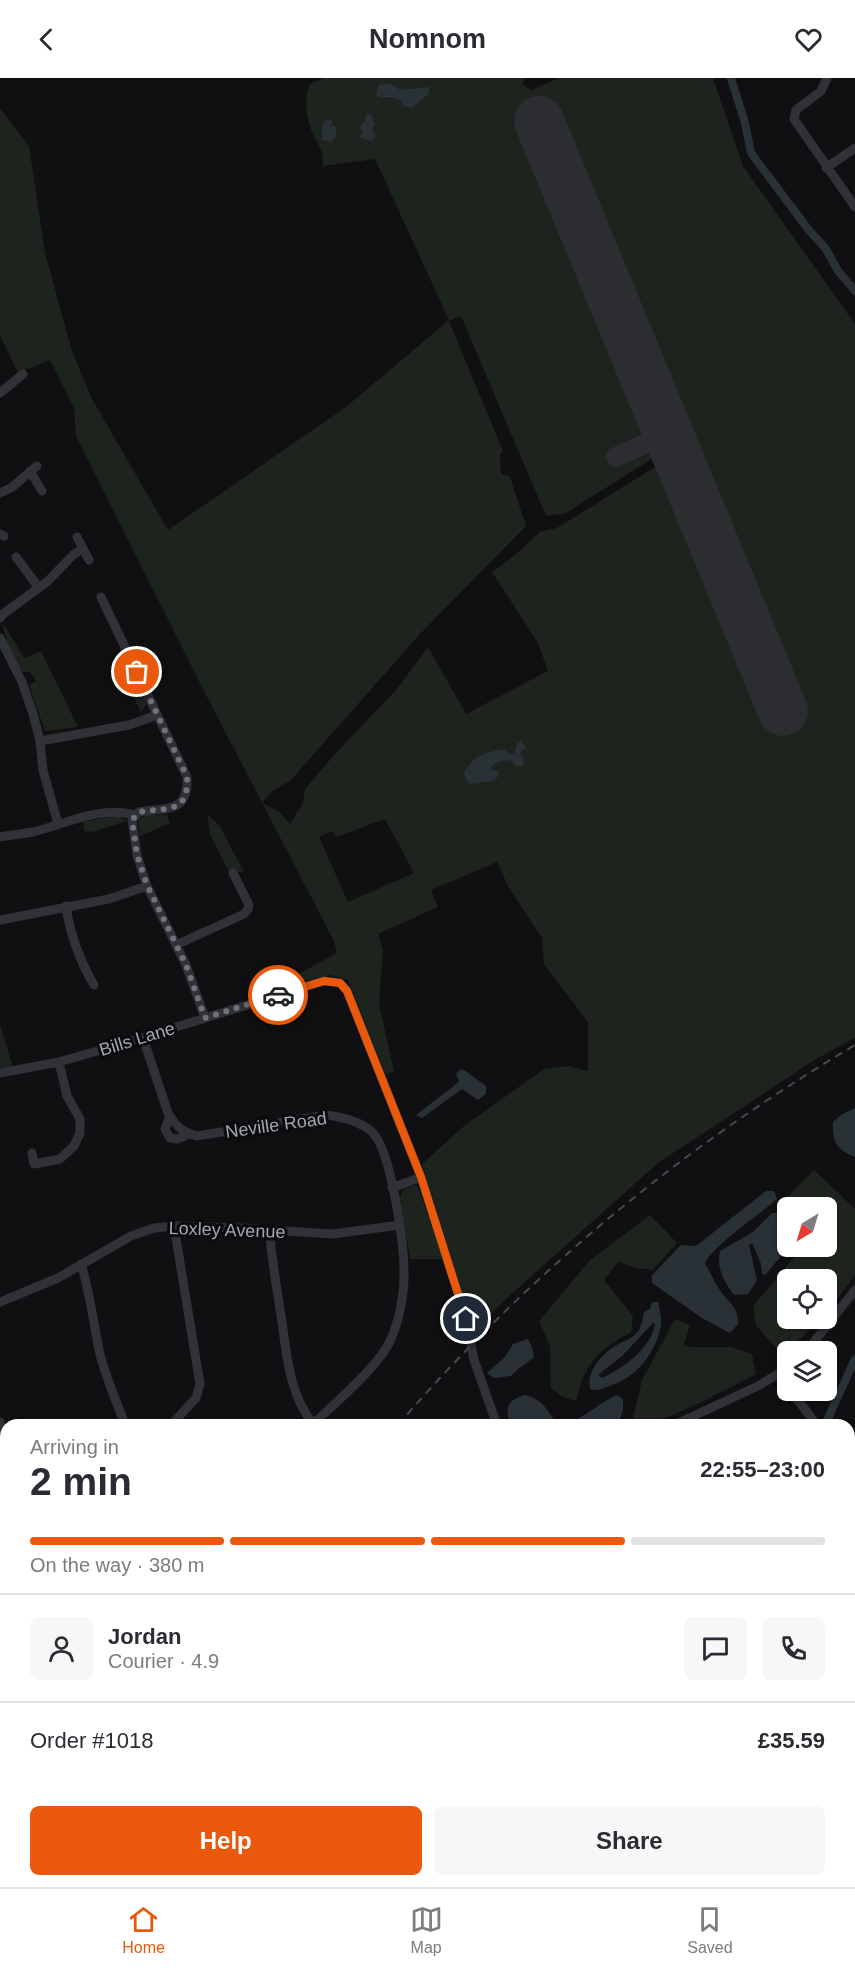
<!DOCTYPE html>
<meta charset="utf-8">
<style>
body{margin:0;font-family:Arial,sans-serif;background:#f7f7f7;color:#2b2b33;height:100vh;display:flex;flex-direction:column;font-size:22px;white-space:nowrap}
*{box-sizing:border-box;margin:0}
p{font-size:20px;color:#7c7c81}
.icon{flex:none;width:33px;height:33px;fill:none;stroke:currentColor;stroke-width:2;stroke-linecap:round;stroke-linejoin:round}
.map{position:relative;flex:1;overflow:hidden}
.panel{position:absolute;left:0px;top:1341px;width:855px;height:468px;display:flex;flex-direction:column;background:#fff;border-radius:18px 18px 0 0;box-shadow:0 2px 4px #0004}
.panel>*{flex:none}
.needle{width:39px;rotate:218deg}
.tools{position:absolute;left:777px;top:1119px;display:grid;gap:12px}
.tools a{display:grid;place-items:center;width:60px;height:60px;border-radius:9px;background:#fff;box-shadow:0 2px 4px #0004;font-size:30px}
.pin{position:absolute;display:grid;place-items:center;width:51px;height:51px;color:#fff;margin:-26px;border:3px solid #fff;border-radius:50%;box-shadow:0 2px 6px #0007}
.courier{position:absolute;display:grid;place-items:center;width:60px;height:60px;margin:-30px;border:4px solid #ea580c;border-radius:50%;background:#fff;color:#222;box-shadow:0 2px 8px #0007}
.summary em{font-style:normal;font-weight:700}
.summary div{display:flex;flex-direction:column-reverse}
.summary{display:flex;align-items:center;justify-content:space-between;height:102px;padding:0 30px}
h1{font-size:39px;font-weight:700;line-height:45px}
.bar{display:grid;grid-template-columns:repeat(4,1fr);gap:9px 6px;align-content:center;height:72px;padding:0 30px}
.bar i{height:8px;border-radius:4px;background:#e1e1e2}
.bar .on{background:#ea580c}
.bar p{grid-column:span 4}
.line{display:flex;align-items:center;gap:15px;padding:0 30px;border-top:2px solid #e1e1e2}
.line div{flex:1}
.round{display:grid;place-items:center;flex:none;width:63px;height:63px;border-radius:9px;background:#f7f7f7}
.action{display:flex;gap:12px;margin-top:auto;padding:12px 30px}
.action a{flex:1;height:69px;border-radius:9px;background:#ea580c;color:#fff;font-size:24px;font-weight:700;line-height:69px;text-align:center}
.action a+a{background:#f7f7f7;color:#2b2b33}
header{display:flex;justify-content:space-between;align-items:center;height:78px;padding:0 30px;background:#fff;font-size:27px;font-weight:700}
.menu{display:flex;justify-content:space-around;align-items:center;height:84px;border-top:2px solid #e1e1e2;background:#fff;font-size:16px;color:#7c7c81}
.menu a{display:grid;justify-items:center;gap:3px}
.menu .on{color:#ea580c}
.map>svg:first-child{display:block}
.green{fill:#1d241d;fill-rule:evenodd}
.water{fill:#293137;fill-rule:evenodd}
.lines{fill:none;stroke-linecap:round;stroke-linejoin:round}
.stream{stroke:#293137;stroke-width:2}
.canal{stroke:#293137;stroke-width:8}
.taxiway{stroke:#2c2d31;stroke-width:20}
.runway{stroke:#2c2d31;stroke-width:50}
.minor{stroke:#313237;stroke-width:9}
.rail{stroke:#484a50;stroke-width:2;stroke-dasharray:8 6;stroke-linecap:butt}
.done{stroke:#6e727b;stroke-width:6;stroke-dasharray:0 10.8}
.route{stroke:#ea580c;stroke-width:8}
.labels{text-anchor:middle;stroke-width:6;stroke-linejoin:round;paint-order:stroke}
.street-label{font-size:18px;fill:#a1a7b3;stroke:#0b0b0d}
</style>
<header><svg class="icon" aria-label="back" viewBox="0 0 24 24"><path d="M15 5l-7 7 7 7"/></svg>Nomnom<svg class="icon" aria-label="heart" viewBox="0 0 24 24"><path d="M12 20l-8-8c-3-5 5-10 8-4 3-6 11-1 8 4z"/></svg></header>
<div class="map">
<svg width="855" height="1809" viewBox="0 0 855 1809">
<rect width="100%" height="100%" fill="#101012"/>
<path class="green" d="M324,0H524L523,7L531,12L559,0H713L743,88L855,246V960L816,981L658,1085L507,1220L474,1254L422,1086L464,1048L544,991L569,988L588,993V944L544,886L542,860L509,810L497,784L431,812L438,829L378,856L383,871L379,926L394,993L386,997L348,902L330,897L301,905L295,898L337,875L334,863L206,617L76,358L74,330L50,282L18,295L0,257V30L29,68L45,175L72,273L91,319L168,452L346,329L449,242L375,81L322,88C326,72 314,63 310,48C306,34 304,18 310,6ZM392,6L399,12H404L418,24L411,30L405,29L399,21H385ZM461,238L546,438L566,435L656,378L660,386L557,450L540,454L515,477L492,494L538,565L548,593L466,636L428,569L397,611L334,677L305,711L303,725L290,746L280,734L262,725L272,713L290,703L419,557L526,448L510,399L501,396L500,377L503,373L449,243ZM519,663L522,672L519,674L522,680L521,688L517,689L510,682L496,685L491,690L495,693L494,703L481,705L464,694C476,677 484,674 504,671L511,677L516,674ZM385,741L414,795L348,824L319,759L332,753L336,759Z
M3,545L24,580L41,573L78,649L45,653L30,610L31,606L36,603L30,594H23C11,580 5,562 3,545Z
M135,602L147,625L141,634L127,605Z
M207,736L219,747L244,794H229L210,756Z
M145,737H167L170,745L140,758L138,743Z
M116,738L121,739L127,743L92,754L84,753L83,744Z
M0,947L13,989L0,990Z
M814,1092L855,1131V1197L827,1235L826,1202H788V1240L822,1241L782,1277L756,1247L753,1228L803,1169L826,1168V1130L795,1129L787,1119Z
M414,1107L418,1109L444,1181H410L400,1119L403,1112Z
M650,1137L677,1165L653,1192L636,1190L618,1184L604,1202L633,1238L631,1254C597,1273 585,1285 576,1323L563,1319L551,1310C550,1296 551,1283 550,1270C549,1260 540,1252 540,1242L590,1182Z
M675,1241L690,1247L684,1266L690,1269H731L752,1276L756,1296C728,1310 663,1347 635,1347L632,1344L642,1302Z
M849,1406L855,1419V1507L849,1523Z
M854,1533H855V1672L849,1611V1543Z
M849,1739L855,1760V1809H844L843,1803H849Z
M175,1803H263L259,1809H172Z
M581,1803H669L657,1809H576Z"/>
<path class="water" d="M384,6H392L400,12L429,9V16L411,30L405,29L399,21L378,19L376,16L379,7Z
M367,35L371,37L375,46L372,51L376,58L371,63L358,59L363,55L360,48L365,43Z
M332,41L333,44L329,50L333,47L336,49V59L331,64L322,62V48L326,42Z
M521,662L526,670L520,674L524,685L521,688L517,689L510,682L496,685L491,690L495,693H499V697L494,703L471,706L466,702L464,694C475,677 484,674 504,671L511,677L515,674L517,666Z
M460,992H464L486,1008V1016L478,1022L462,1011L422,1040L416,1037L455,1007L459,1003L456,996Z
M855,1030V1079C837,1072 832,1064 833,1044L841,1037Z
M766,1113H774L777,1121C761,1135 712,1169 705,1185C710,1194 715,1205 721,1214C730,1225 739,1231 738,1246L730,1255L702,1240L652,1205V1197L681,1167L696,1168Z
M772,1135H779L787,1141L788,1168L789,1169L765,1197L762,1196L761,1186L752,1165L749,1167L757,1202L748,1216L734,1217C724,1204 716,1189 720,1173L753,1154Z
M652,1224H658C660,1232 662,1241 661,1248C656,1274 637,1299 612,1307C603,1310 599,1314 590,1311C586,1294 601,1277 615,1268C623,1263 633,1261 639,1252C642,1247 643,1239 644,1234L650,1231ZM653,1245L655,1246C651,1271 623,1290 602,1300L598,1297L622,1278Z
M528,1261L532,1269L534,1279C526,1286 518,1290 511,1298L494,1300L487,1295L505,1279L513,1266Z
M525,1317C545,1322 545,1332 558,1346C576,1348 599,1324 617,1317L623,1321V1332L618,1347H511C504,1330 507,1322 525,1317Z"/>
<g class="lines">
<path class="stream" d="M853,1593C846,1604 851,1624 855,1635
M849,1594L855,1592
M553,1809L558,1803"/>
<path class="canal" d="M731,0L745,45L751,75L808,151L826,171L838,193L855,213
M825,1347L855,1281"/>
<path class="taxiway" d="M616,379L667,356"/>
<path class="runway" d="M539,43L783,633"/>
<path class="minor" d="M827,0L821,13L796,32L794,41L855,129
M826,90L855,70
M0,315L23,296
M30,393L42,413
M0,415L11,410L37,388
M0,456L4,458
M77,459L89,482
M16,479L39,510
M101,519L187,699C189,737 164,729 139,734L132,742L137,777L147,808L186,887L205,940
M0,540L3,536L48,503L73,477L82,471
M0,560L22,604L33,636L40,663L43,692L58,746
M40,663L129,647L157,637
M0,759C11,757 22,756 33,754C65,746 102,727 135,737
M66,828C70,856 80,883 94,907
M0,842L109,821L147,808
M176,867L244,836L248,831L249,827L233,795
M143,960L168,1035C176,1049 183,1054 197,1058L326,1037C342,1039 360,1043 372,1054C392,1073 404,1168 404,1196C404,1218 399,1244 390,1263C378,1289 334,1326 312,1347
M0,995L59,984L125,965L324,903L340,905L347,913L421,1099L466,1241L474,1282L497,1347
M170,1038L165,1051L170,1060L177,1061L189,1056
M32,1075L34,1086L60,1081L74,1068L80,1055V1041L67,1018L59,984
M392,1110L421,1099
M270,1153L271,1169C274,1194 278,1219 282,1244C287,1280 290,1317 313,1346
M81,1186C90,1214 93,1243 99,1272C105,1298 116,1322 125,1347
M0,1224L58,1200L131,1158L154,1150L174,1148L240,1150L333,1156L399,1147
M806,1274L855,1212
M778,1297L788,1309
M790,1312L817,1347
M0,1344L6,1360
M171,1347L196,1320L200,1306L174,1148
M674,1347L758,1308L788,1290
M849,1368L855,1371
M849,1394L855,1406
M0,1485L6,1480
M849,1531L855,1519
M0,1643L6,1640
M0,1689L6,1701
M849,1695L855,1729
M456,1803L460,1809
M720,1803L721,1809
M26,1809L27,1803
M172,1809L175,1803
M259,1809L263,1803
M567,1809L572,1803"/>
<path class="rail" d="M398,1347C529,1195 683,1069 855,967
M112,1809L114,1803"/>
</g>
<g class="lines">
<path class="done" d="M137,594L187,699C189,738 164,729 139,734L132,742L137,777L147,807L186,887L205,940L278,917"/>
<path class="route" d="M278,917L324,903L340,905L347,913L421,1099L466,1241"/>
</g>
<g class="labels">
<g class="street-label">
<text transform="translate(137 961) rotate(-17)" y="6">Bills Lane</text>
<text transform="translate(276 1047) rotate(-8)" y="6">Neville Road</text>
<text transform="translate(227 1152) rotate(2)" y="6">Loxley Avenue</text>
</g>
</g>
</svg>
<div class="tools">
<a><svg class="needle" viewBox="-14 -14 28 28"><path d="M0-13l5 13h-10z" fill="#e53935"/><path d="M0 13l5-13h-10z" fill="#7c7c81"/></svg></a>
<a><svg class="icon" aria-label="locate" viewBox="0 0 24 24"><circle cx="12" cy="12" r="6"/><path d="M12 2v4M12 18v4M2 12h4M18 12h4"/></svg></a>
<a><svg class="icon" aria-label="layers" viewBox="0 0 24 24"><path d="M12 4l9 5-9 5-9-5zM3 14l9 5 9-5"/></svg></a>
</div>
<div class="pin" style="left:137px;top:594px;background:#ea580c"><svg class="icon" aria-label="bag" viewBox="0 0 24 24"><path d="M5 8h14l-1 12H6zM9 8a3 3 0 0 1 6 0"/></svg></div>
<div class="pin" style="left:466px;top:1241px;background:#1f2937"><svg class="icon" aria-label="home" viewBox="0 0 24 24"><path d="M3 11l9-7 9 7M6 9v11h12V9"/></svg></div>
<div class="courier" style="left:278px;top:917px"><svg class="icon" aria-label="car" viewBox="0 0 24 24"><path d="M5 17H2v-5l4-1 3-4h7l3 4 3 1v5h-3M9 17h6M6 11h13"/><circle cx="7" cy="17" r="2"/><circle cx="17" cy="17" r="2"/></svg></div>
<section class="panel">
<div class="summary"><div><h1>2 min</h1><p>Arriving in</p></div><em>22:55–23:00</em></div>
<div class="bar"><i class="on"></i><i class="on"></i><i class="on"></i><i></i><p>On the way · 380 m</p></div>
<div class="line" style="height:108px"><a class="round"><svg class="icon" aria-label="person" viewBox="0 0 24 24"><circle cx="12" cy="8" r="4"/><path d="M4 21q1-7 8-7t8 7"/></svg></a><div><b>Jordan</b><p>Courier · 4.9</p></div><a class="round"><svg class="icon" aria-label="chat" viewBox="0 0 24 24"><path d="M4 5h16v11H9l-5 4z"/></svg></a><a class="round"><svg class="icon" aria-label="phone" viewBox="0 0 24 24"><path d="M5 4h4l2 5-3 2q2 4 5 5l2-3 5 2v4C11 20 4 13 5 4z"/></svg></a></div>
<div class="line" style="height:78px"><div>Order #1018</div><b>£35.59</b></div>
<div class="action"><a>Help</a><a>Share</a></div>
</section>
</div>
<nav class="menu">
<a class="on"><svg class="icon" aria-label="home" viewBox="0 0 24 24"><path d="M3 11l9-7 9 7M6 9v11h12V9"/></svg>Home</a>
<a><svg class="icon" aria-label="map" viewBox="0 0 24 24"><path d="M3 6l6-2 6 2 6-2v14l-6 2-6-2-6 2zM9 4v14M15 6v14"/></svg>Map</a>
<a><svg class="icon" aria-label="saved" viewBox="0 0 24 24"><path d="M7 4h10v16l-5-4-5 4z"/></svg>Saved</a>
</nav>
